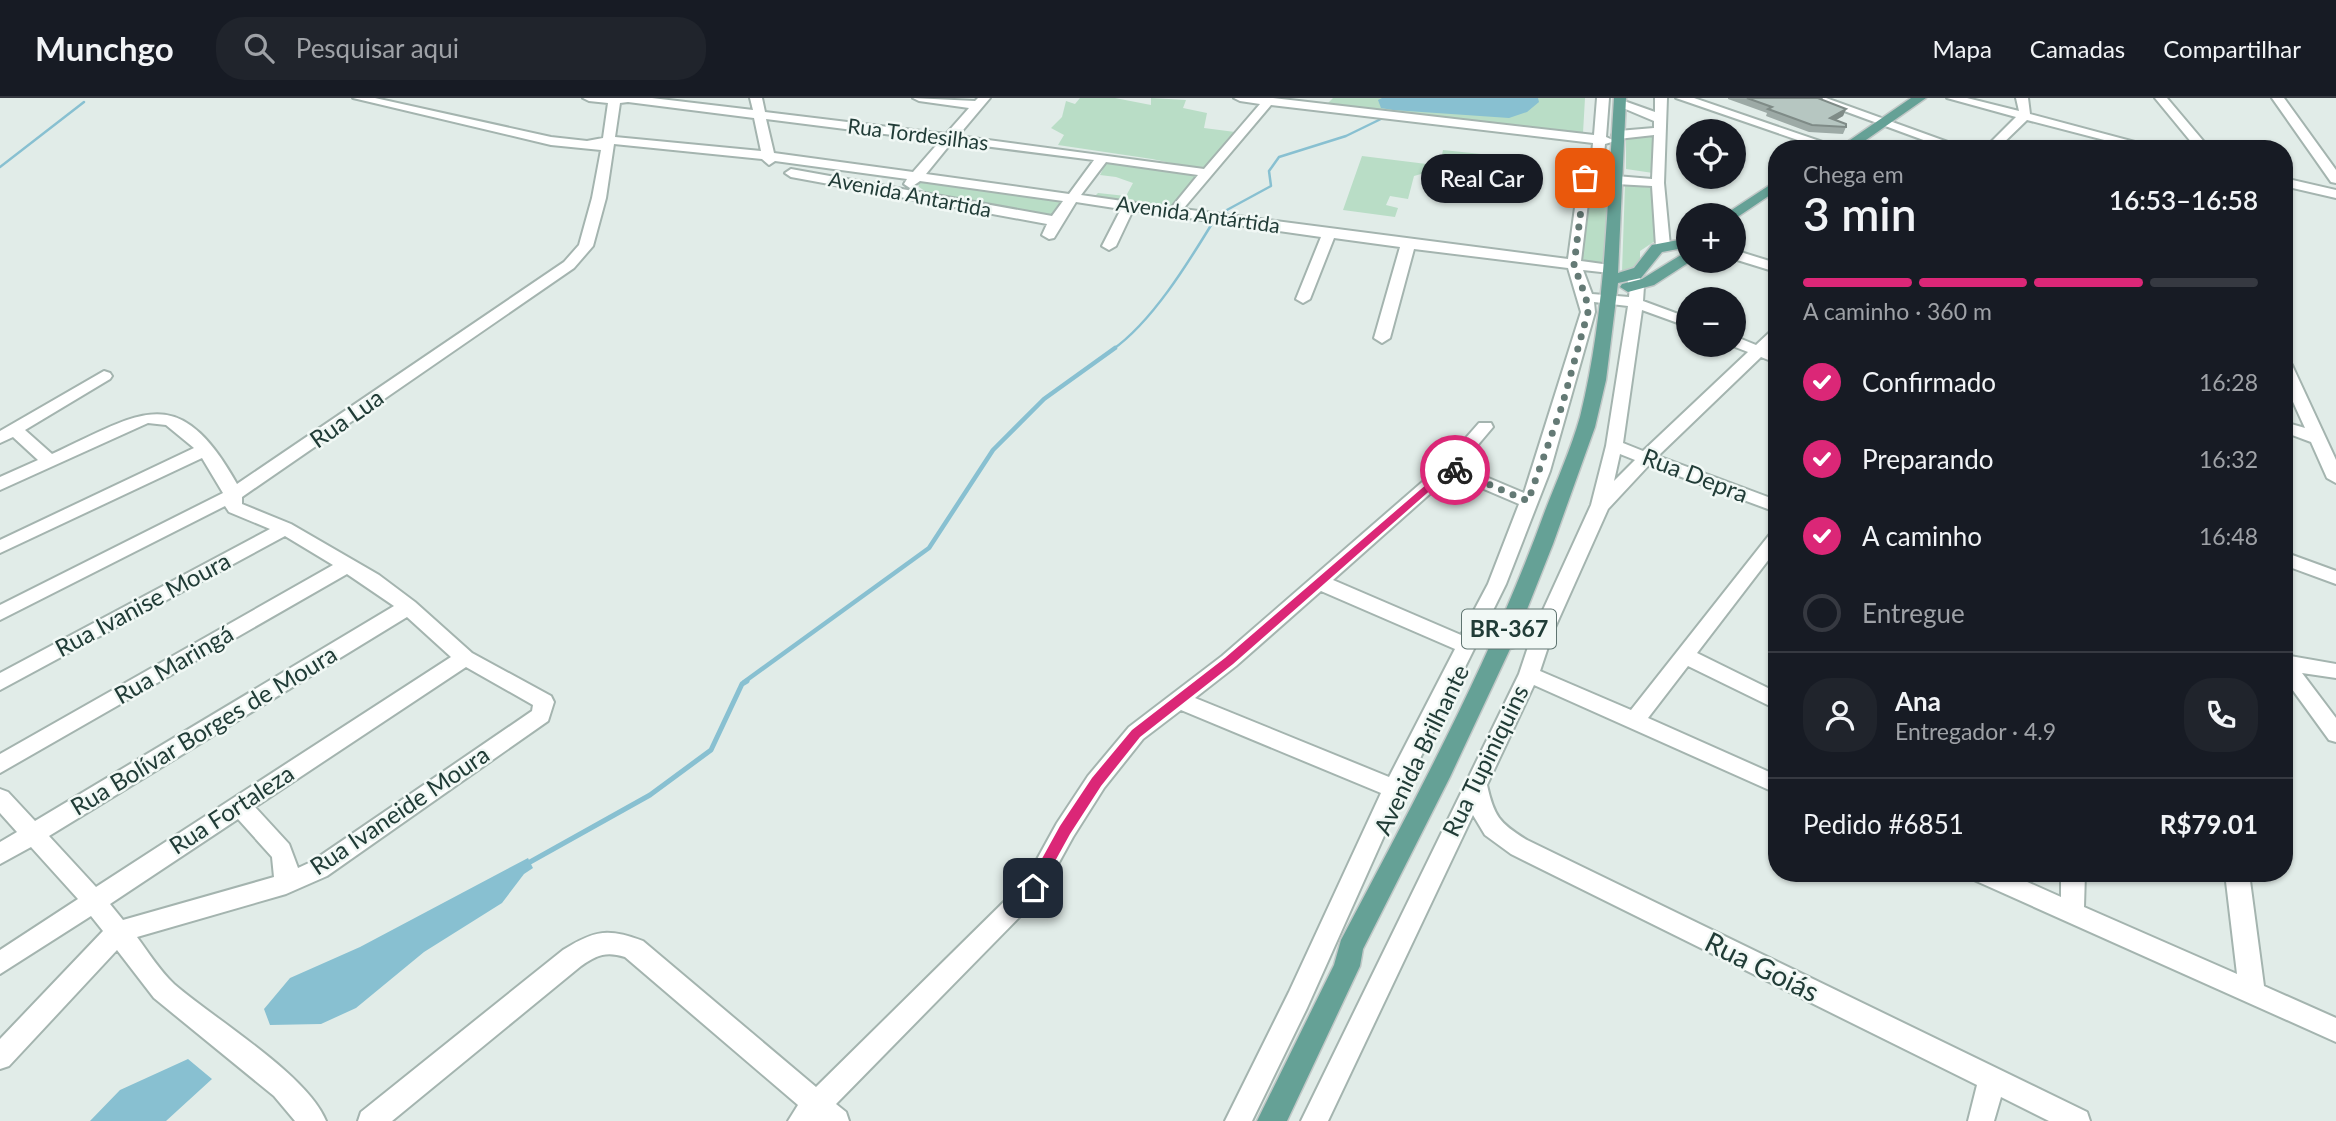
<!DOCTYPE html>
<html lang="pt">
<meta charset="utf-8">
<style>
body{margin:0;font-family:Lato,sans-serif;background:#20242c;color:#f1f3f6;height:100vh;display:flex;flex-direction:column;font-size:26px;white-space:nowrap}
*{box-sizing:border-box;margin:0}
p{font-size:23px;color:#9ea1a6}
.icon{flex:none;width:38px;height:38px;fill:none;stroke:currentColor;stroke-width:2;stroke-linecap:round;stroke-linejoin:round}
.map{position:relative;flex:1;overflow:hidden}
.panel{position:absolute;left:1768px;top:42px;width:525px;height:742px;display:flex;flex-direction:column;background:#171b24;border-radius:28px;box-shadow:0 2px 5px #0004}
.panel>*{flex:none}
.buttons{position:absolute;left:1676px;top:21px;display:grid;gap:14px}
.buttons a{display:grid;place-items:center;width:70px;height:70px;border-radius:50%;background:#171b24;box-shadow:0 2px 5px #0004;font-size:35px}
.pin{position:absolute;display:grid;place-items:center;width:60px;height:60px;color:#fff;margin:-30px;border-radius:14px;box-shadow:0 4px 10px #0006}
.courier{position:absolute;display:grid;place-items:center;width:70px;height:70px;margin:-35px;border:5px solid #db2777;border-radius:50%;background:#fff;color:#222;box-shadow:0 2px 9px #0007}
.bubble{position:absolute;height:49px;border-radius:24px;background:#171b24;box-shadow:0 2px 5px #0004;font-size:23px;font-weight:600;line-height:49px;text-align:center}
.headline em{font-style:normal;font-weight:600}
.headline div{display:flex;flex-direction:column-reverse}
.headline{display:flex;align-items:center;justify-content:space-between;height:119px;padding:0 35px}
h1{font-size:46px;font-weight:600;line-height:52px}
.bar{display:grid;grid-template-columns:repeat(4,1fr);gap:10px 7px;align-content:center;height:84px;padding:0 35px}
.bar i{height:9px;border-radius:5px;background:#363941}
.bar .on{background:#db2777}
.bar p{grid-column:span 4}
.line{display:flex;align-items:center;gap:18px;padding:0 35px;border-top:2px solid #363941}
.line div{flex:1}
.round{display:grid;place-items:center;flex:none;width:74px;height:74px;border-radius:28px;background:#20242c}
ol{padding:0 35px;list-style:none}
li{display:flex;align-items:center;gap:21px;height:77px}
li p{margin-inline-start:auto}
li .icon{padding:7px;border-radius:50%;background:#db2777;color:#fff;stroke-width:4}
li:last-child{color:#9ea1a6}
li i{width:38px;height:38px;border:4px solid #363941;border-radius:50%}
header{display:flex;align-items:center;gap:42px;box-sizing:border-box;height:98px;padding:0 35px;background:#171b24;border-bottom:2px solid #363941}
header strong{font-size:33px}
nav{display:flex;gap:38px;margin-inline-start:auto;font-size:24px}
.search{width:490px;height:63px;background:#20242c;display:flex;align-items:center;gap:18px;box-sizing:border-box;padding:0 24px;border-radius:28px;color:#9ea1a6;font-size:26px}
.map>svg:first-child{display:block}
.green{fill:#b9ddc6}
.water{fill:#88c0d1}
.lines{fill:none;stroke-linecap:round;stroke-linejoin:round}
.stream-far2{stroke:#88c0d1;stroke-width:2.5}
.stream-far1{stroke:#88c0d1;stroke-width:4.5}
.stream{stroke:#88c0d1;stroke-width:5}
.minor-casing{stroke:#a4b4af;stroke-width:4}
.major-casing{stroke:#c1c8c7;stroke-width:3}
.minor{fill:#fff;fill-rule:evenodd}
.major{fill:#65a196;fill-rule:evenodd}
.wall{fill:#9daaa6}
.shaded-wall{fill:#7f8b87}
.building{fill:#b6c6c1;stroke:#7f8b87;stroke-width:2}
.route{fill:#db2777}
.done{stroke:#647a75;stroke-width:7;stroke-dasharray:0 12.6}
.labels{text-anchor:middle;stroke-width:5;stroke-linejoin:round;paint-order:stroke}
.far-street-label{font-size:21px;fill:#213c37;stroke:#f1f8f5}
.shield{fill:#f1f8f5;stroke:#5f7470;stroke-width:2}
.shield-label{font-size:23px;font-weight:bold;fill:#213c37}
.street-label{font-size:24px;fill:#213c37;stroke:#f1f8f5}
.near-street-label{font-size:28px;fill:#213c37;stroke:#f1f8f5}
</style>
<header>
<strong>Munchgo</strong>
<div class="search"><svg class="icon" aria-label="search" viewBox="0 0 24 24"><circle cx="10" cy="10" r="6"/><path d="M15 15l6 6"/></svg>Pesquisar aqui</div>
<nav><a>Mapa</a><a>Camadas</a><a>Compartilhar</a></nav>
</header>
<div class="map">
<svg width="2336" height="1023" viewBox="0 0 2336 1023">
<rect width="100%" height="100%" fill="#e1ece8"/>
<path class="green" d="M1080,0H1115L1151,7V0L1186,2L1183,10L1207,15L1204,30L1235,34L1204,72L1152,61L1058,47L1064,37L1051,30L1062,19L1066,3L1075,6Z
M1333,0H1585L1583,35L1326,7Z
M1655,38L1653,75L1626,71V40Z
M1443,52L1500,58L1498,72L1440,66Z
M1362,58C1397,62 1432,67 1467,71V78L1428,74L1414,78L1408,101L1390,98L1386,107L1398,110L1395,119L1343,112Z
M1107,63L1199,76L1170,109L1093,100L1098,95L1126,98L1133,85L1116,79L1100,77Z
M917,82L1063,102L1051,119L932,98L919,89Z
M1592,84L1609,88L1603,165L1582,163L1588,86Z
M1625,87L1653,90L1658,141L1640,153V164L1635,174H1622Z"/>
<path class="water" d="M1382,0H1538L1539,4L1527,14L1509,20L1393,12L1381,10L1378,2Z
M528,760L533,770L524,776L502,805L424,854L356,910L321,926L270,927L264,911L290,880L360,849Z
M188,961L212,981L166,1023H90L120,992Z"/>
<g class="lines">
<path class="stream-far2" d="M0,69L84,4
M1225,113L1271,88L1269,73L1279,59L1346,38L1385,19
M1112,252C1152,224 1188,165 1213,124"/>
<path class="stream-far1" d="M744,584L929,450L993,352L1044,301L1115,250"/>
<path class="stream" d="M530,764L650,697L711,652L742,586L747,583"/>
<defs>
<path id="minor" d="M353,0H375L551,39L587,43L603,40L608,5L589,3L583,0H652L753,12L750,0H762L765,14L946,36L969,10L919,3L913,0L975,3L978,0H990L958,38L1204,71L1260,6L1240,3L1234,0H1273L1594,37L1597,0H1609L1606,39L1615,43L1605,46L1604,57L1591,80L1581,163L1610,167L1617,171L1610,175L1583,172L1592,196L1629,199L1630,188L1625,178L1627,175H1637L1644,188L1643,203L1689,220V229L1642,212L1623,345L1643,353L1748,254L1730,247H1734V238L1756,247L1771,233L1776,232V244L1769,252L1776,255V265L1761,259L1658,358L1776,402V414L1649,367L1608,411L1553,534L1540,573L1631,612L1770,436L1776,434V452L1697,555L1776,594V611L1688,568L1648,620L1776,677V695L1534,587L1487,687C1494,718 1499,725 1527,742L2087,1014L2090,1023H2049L2001,999L1994,1023H1968L1977,987L1511,756L1485,737L1473,717L1328,1023H1301L1519,576L1533,534L1591,407L1606,348L1628,208L1594,204L1595,214L1550,373L1506,486L1405,691L1307,910L1252,1023H1225L1289,894L1381,695L1181,612L1143,641L1104,690L1073,739L1041,797L836,1006L846,1014L849,1023H788L798,1007L625,859C606,853 597,857 581,868L392,1023H358L361,1014L563,852C595,832 608,830 643,843L816,989L1025,783L1057,725L1088,678L1129,629L1222,558L1443,366L1479,325H1491L1493,329L1460,368L1524,395L1581,214L1568,170L1414,151L1390,240L1382,245L1374,240L1400,149L1334,140L1310,201L1303,205L1296,201L1321,139L1133,112L1116,148L1109,152L1102,148L1121,111L1076,104L1054,140L1049,141L1042,137L1047,126L791,79L785,75L791,71L1052,118L1063,103L920,83L910,90L904,86L907,81L775,63L769,67L762,61L614,46L606,100L593,148L574,170L242,399V406L291,426L379,477L415,504L472,555L551,598L554,604L548,623L327,778L286,796L137,839C148,854 160,873 174,886C214,921 307,976 326,1023H295L274,998L154,900L117,852L9,968L0,971V941L103,833L91,818L0,876V852L78,801L31,749L0,766V744L17,734L0,715V691L8,694L35,723L394,508L347,476L0,675V656L333,467L285,438L0,592V575L270,431L229,414L225,408L0,522V507L223,395L202,360L0,455V442L194,350L166,327L148,325L0,392V379L38,362L13,339L0,345V333L104,273L110,275L112,278L110,281L25,332L52,356C141,315 178,281 237,386L564,164L579,147L592,100L601,52L551,47ZM628,4L754,20L761,53L615,39L620,5ZM1271,7L1593,45L1592,57L1579,80L1568,161L1183,111ZM766,21L940,43L913,74L774,55ZM952,44L1094,62L1069,96L926,76ZM1106,64L1198,77L1171,110L1081,97ZM1620,356L1635,362L1614,383ZM1451,377L1519,406L1488,486L1461,537L1333,482ZM1321,493L1455,551L1389,679L1195,600L1236,568ZM407,519L451,559L96,789L49,738ZM466,569L533,607L532,613L311,764L298,770L289,746L255,709ZM238,721L272,759L274,779L123,822L110,806Z
M1655,0H1667L1664,85L1670,148L1663,152L1656,148L1652,88L1616,86L1610,82L1616,78L1652,81L1654,37L1618,41L1612,37L1618,33L1654,30V23L1616,7V3H1624L1655,14Z
M1676,0H1694L1843,51H1824Z
M1809,0H1826L1967,51H1948Z
M1947,0H1967L2019,13L2016,0H2028L2030,16L2161,51H2139L2027,22L1997,51H1984L2016,19Z
M2155,0H2167L2210,51H2197Z
M2272,0H2284L2336,72V85L2331,84Z
M2284,80L2336,92V100L2284,88Z
M1734,152L1776,165V174L1734,161Z
M2284,262L2292,267L2336,362V385L2327,380L2311,344L2284,334V324L2305,330L2284,284Z
M2284,454L2336,473V486L2284,467Z
M2284,557L2336,566V580L2302,575L2336,620V644L2329,642L2284,580Z
M1971,775H2007L2061,799V775H2085L2084,809L2237,876L2225,775H2249L2264,888L2336,920V944L1974,782Z"/>
<path id="major" d="M1614,0H1626L1618,175L1634,170L1652,147L1689,140V149L1662,154L1641,180L1618,185L1606,282L1595,329L1553,446L1518,534L1543,526L1551,529L1554,534L1551,539L1510,551L1450,679L1363,851L1360,868L1287,1023H1257L1334,867L1341,842C1415,702 1491,562 1545,413C1557,382 1571,351 1580,319C1606,214 1607,108 1614,0Z
M1911,0H1926L1853,51H1837Z
M1776,83V93L1736,120L1734,117H1724Z
M1689,152L1691,163L1654,187L1628,194L1620,189L1622,186L1642,181Z"/>
</defs>
<use href="#minor" class="minor-casing"/>
<use href="#major" class="major-casing"/>
<use href="#minor" class="minor"/>
<use href="#major" class="major"/>
</g>
<path class="wall" d="M1728,0H1823L1822,2L1846,11L1843,18L1836,22L1846,29L1843,36L1809,34L1766,18L1767,15L1728,1Z"/>
<path class="shaded-wall" d="M1846,11L1843,18L1827,27L1830,20Z"/>
<path class="building" d="M1747,0H1822L1820,1L1846,11L1830,20L1846,26V29L1812,27L1768,11L1772,9Z"/>
<path class="route" d="M1449,367L1459,370V374H1451L1233,566L1140,639L1101,688L1070,736L1038,794H1028V786L1060,728L1092,680L1132,632L1225,560Z"/>
<g class="lines">
<path class="done" d="M1455,372L1528,403L1562,308L1588,214L1586,200L1574,167L1585,80"/>
</g>
<g class="labels">
<g class="far-street-label">
<text transform="translate(918 37) rotate(7)" y="7">Rua Tordesilhas</text>
<text transform="translate(910 97) rotate(11)" y="7">Avenida Antartida</text>
<text transform="translate(1198 117) rotate(8)" y="7">Avenida Antártida</text>
</g>
<rect class="shield" x="1462" y="511.5" width="94" height="39" rx="5"/>
<g class="shield-label">
<text x="1509" y="539">BR-367</text>
</g>
<g class="street-label">
<text transform="translate(347 321) rotate(-35)" y="8">Rua Lua</text>
<text transform="translate(1695 378) rotate(21)" y="8">Rua Depra</text>
<text transform="translate(143 507) rotate(-28)" y="8">Rua Ivanise Moura</text>
<text transform="translate(174 567) rotate(-30)" y="8">Rua Maringá</text>
<text transform="translate(204 633) rotate(-31)" y="8">Rua Bolívar Borges de Moura</text>
<text transform="translate(1422 652) rotate(-64)" y="8">Avenida Brilhante</text>
<text transform="translate(1486 663) rotate(-64)" y="8">Rua Tupiniquins</text>
<text transform="translate(232 712) rotate(-33)" y="8">Rua Fortaleza</text>
<text transform="translate(400 713) rotate(-34)" y="8">Rua Ivaneide Moura</text>
</g>
<g class="near-street-label">
<text transform="translate(1762 869) rotate(26)" y="10">Rua Goiás</text>
</g>
</g>
</svg>
<div class="buttons">
<a><svg class="icon" aria-label="locate" viewBox="0 0 24 24"><circle cx="12" cy="12" r="6"/><path d="M12 2v4M12 18v4M2 12h4M18 12h4"/></svg></a>
<a>+</a>
<a>−</a>
</div>
<div class="pin" style="left:1585px;top:80px;background:#ea580c"><svg class="icon" aria-label="bag" viewBox="0 0 24 24"><path d="M5 8h14l-1 12H6zM9 8a3 3 0 0 1 6 0"/></svg></div>
<div class="pin" style="left:1033px;top:790px;background:#1f2937"><svg class="icon" aria-label="home" viewBox="0 0 24 24"><path d="M3 11l9-7 9 7M6 9v11h12V9"/></svg></div>
<div class="courier" style="left:1455px;top:372px"><svg class="icon" aria-label="bike" viewBox="0 0 24 24"><circle cx="6" cy="16" r="4"/><circle cx="18" cy="16" r="4"/><path d="M6 16l4-8h5l3 8M10 8l3 8H6M13 5h3"/></svg></div>
<div class="bubble" style="left:1421px;top:56px;width:122px">Real Car</div>
<section class="panel">
<div class="headline"><div><h1>3 min</h1><p>Chega em</p></div><em>16:53–16:58</em></div>
<div class="bar"><i class="on"></i><i class="on"></i><i class="on"></i><i></i><p>A caminho · 360 m</p></div>
<ol>
<li><svg class="icon" aria-label="check" viewBox="0 0 24 24"><path d="M5 12l5 5 9-10"/></svg>Confirmado<p>16:28</p></li>
<li><svg class="icon" aria-label="check" viewBox="0 0 24 24"><path d="M5 12l5 5 9-10"/></svg>Preparando<p>16:32</p></li>
<li><svg class="icon" aria-label="check" viewBox="0 0 24 24"><path d="M5 12l5 5 9-10"/></svg>A caminho<p>16:48</p></li>
<li><i></i>Entregue</li>
</ol>
<div class="line" style="height:126px"><a class="round"><svg class="icon" aria-label="person" viewBox="0 0 24 24"><circle cx="12" cy="8" r="4"/><path d="M4 21q1-7 8-7t8 7"/></svg></a><div><b>Ana</b><p>Entregador · 4.9</p></div><a class="round"><svg class="icon" aria-label="phone" viewBox="0 0 24 24"><path d="M5 4h4l2 5-3 2q2 4 5 5l2-3 5 2v4C11 20 4 13 5 4z"/></svg></a></div>
<div class="line" style="height:91px"><div>Pedido #6851</div><b>R$79.01</b></div>
</section>
</div>
